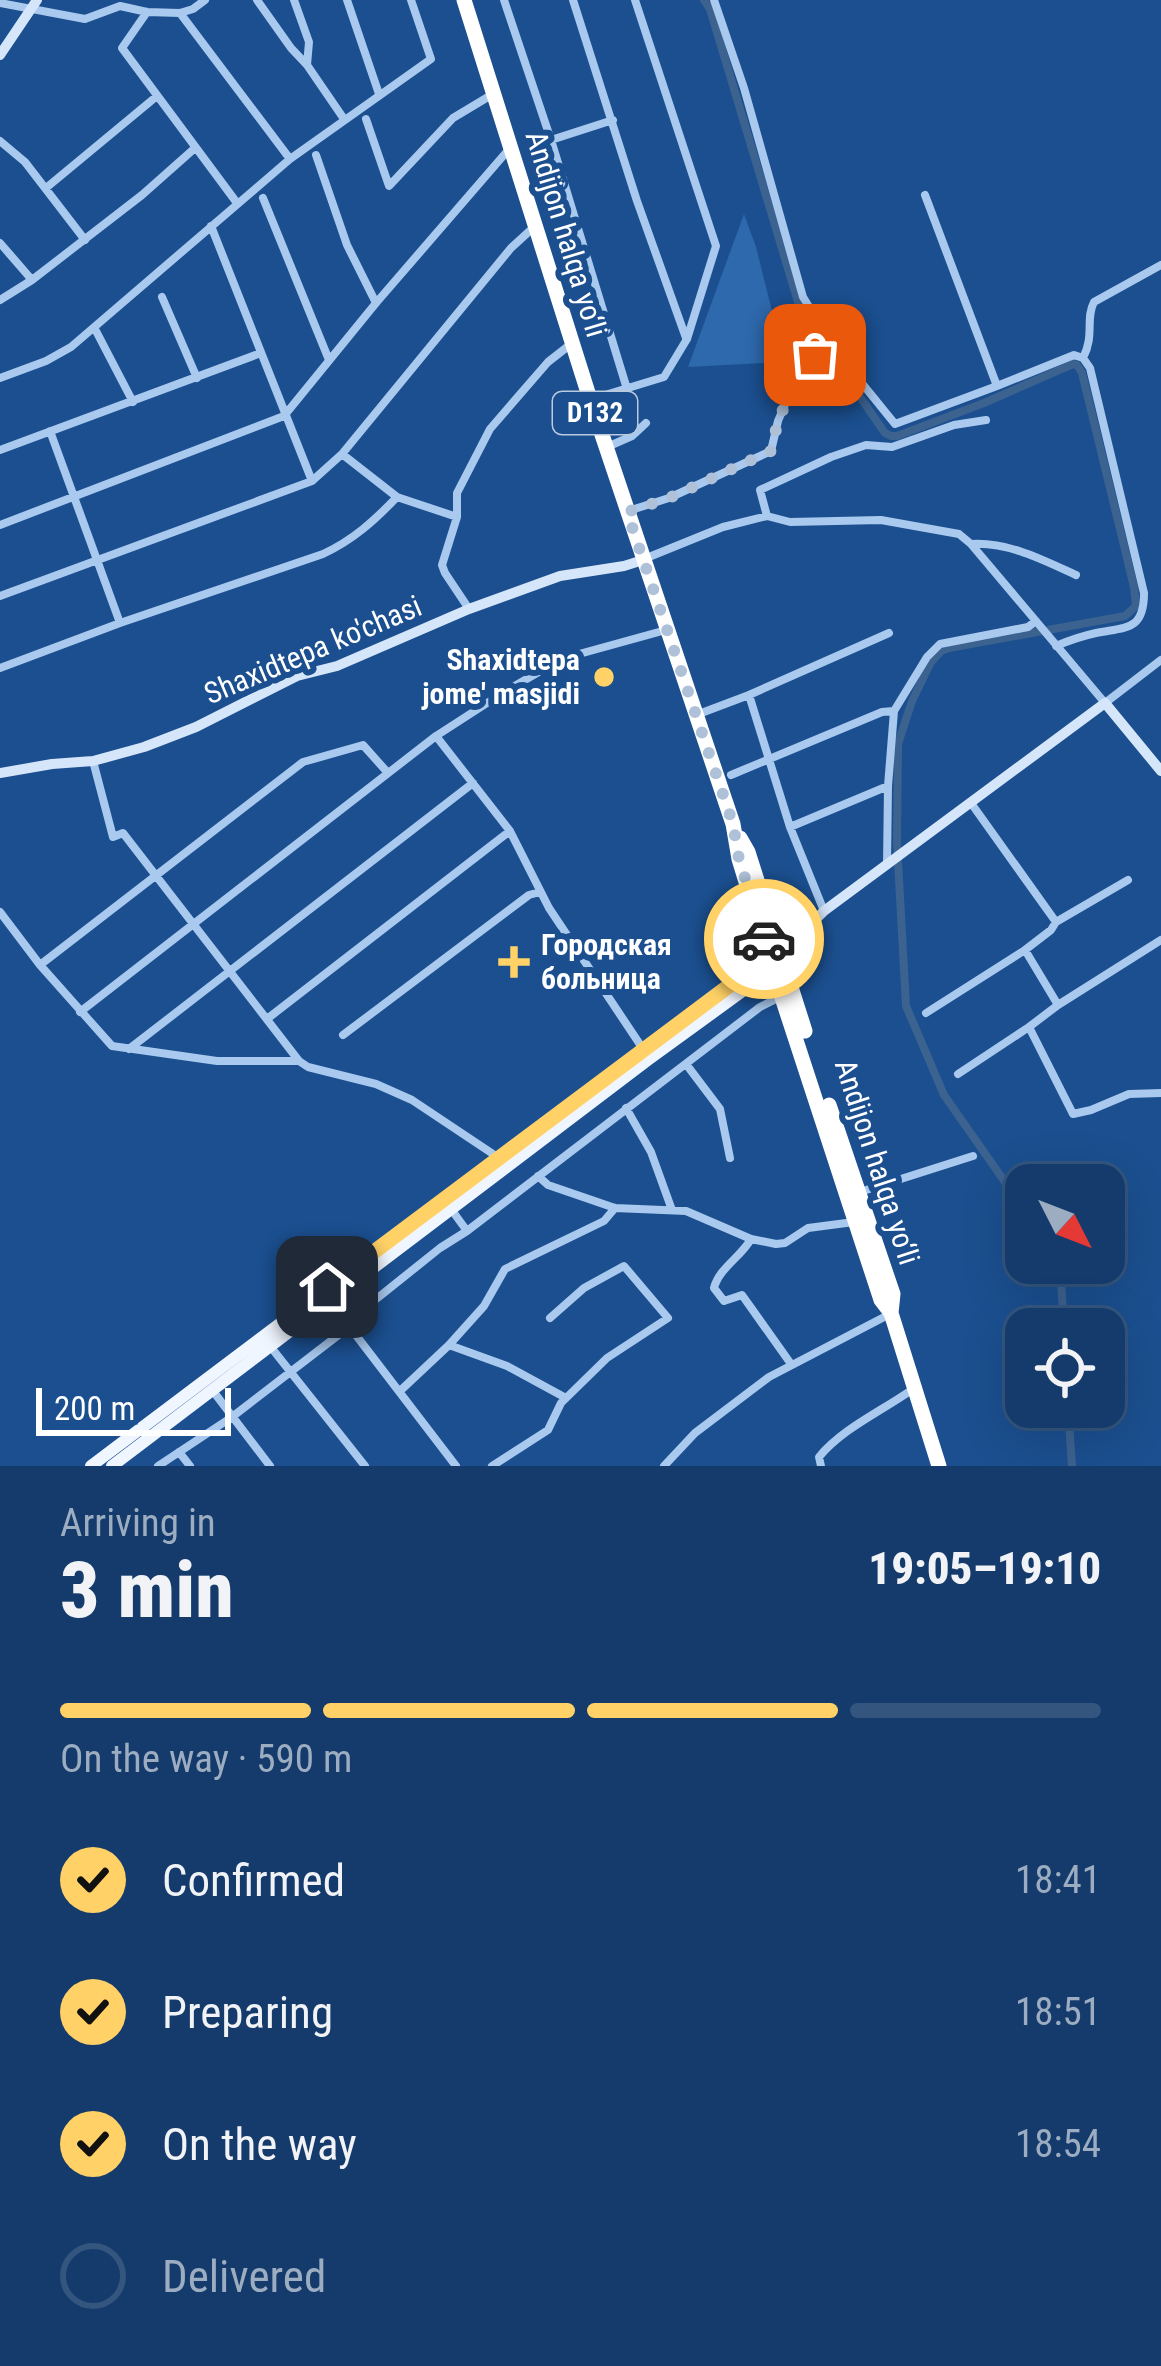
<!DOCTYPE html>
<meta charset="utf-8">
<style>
body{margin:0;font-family:"Roboto Condensed",sans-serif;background:#1d4271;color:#f1f3f6;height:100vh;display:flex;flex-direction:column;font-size:45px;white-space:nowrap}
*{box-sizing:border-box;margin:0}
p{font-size:39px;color:#9dadc1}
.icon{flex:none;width:66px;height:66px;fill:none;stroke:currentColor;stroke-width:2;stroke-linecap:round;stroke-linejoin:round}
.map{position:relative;height:1466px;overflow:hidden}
.sheet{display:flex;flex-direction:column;background:#143b6b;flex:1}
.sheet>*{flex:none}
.needle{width:78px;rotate:132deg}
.controls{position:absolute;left:1005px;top:1164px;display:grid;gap:24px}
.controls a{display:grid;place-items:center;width:120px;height:120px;border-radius:24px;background:#143b6b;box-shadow:0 12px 48px #0002,0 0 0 3px #33557e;font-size:60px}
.scale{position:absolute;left:36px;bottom:30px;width:195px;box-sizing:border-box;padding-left:12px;border:6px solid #fff;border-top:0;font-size:33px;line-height:42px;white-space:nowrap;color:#fff;-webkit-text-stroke:9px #1b4f8f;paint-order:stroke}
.pin{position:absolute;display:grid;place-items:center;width:102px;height:102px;color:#fff;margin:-51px;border-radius:24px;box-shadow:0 6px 18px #0006}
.courier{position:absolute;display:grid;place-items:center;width:120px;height:120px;margin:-60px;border:9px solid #ffd166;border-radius:50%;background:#fff;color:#222;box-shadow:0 3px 15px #0007}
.headline em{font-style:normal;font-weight:800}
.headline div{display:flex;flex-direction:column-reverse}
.headline{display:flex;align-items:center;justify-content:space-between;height:204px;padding:0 60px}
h1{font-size:78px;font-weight:800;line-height:90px}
.bar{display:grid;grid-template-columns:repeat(4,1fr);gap:18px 12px;align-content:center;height:144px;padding:0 60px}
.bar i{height:15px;border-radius:9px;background:#33557e}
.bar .active{background:#ffd166}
.bar p{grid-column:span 4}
ol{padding:0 60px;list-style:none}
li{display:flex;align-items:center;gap:36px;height:132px}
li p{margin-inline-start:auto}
li .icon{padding:12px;border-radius:50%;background:#ffd166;color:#111;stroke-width:4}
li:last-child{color:#9dadc1}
li i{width:66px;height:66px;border:6px solid #33557e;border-radius:50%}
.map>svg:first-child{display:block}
.green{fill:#2e69ad}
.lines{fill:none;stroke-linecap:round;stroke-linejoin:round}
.canal{stroke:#3c6290;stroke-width:8}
.street{stroke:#a9c9ee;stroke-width:8}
.secondary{stroke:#d6e6fa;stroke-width:10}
.primary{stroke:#f0f6ff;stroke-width:12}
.highway{stroke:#fff;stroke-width:15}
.done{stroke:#afc1d8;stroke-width:12;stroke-dasharray:0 21.6}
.route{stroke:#ffd166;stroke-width:15}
.poi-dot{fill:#ffd166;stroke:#1b4f8f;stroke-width:4.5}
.labels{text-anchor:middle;stroke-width:12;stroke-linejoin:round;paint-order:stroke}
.shield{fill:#1b4f8f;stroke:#bbcadd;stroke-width:3}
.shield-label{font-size:27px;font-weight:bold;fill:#fff}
.street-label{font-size:30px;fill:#fff;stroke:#1b4f8f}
.poi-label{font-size:30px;font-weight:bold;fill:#fff;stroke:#1b4f8f;text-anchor:end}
</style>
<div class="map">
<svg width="1161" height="1466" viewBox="0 0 1161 1466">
<rect width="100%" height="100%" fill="#1b4f8f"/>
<path class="green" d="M744,214L756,247L775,323L783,328L766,363L688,367Z"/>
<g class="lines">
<path class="canal" d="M704,0L710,9L801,312L885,433L891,436H897L984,403L1073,364L1077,365L1082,373L1134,587L1136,606L1125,616L949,648L941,651L931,662L912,701L898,744L897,843L906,1006L944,1095L1026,1212
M1060,1263L1064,1329
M1068,1407L1072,1466"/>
<path class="street" d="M257,0L291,48L307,65L309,42L294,0
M347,0L379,94
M504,0L551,140L627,389
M573,0L637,201L686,338
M714,0L744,88L803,297L839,355L895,424L997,386
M0,3L85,19L120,6L147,12L180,13L193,9L205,0
M147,12L122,48L237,203
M180,13L290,159
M307,65L344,119
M366,119L389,186L453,118L493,94
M551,140L613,120
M0,141L25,162L85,240
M316,155L347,245L376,303
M46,188L157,96
M925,195L997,386L1074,355L1083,358L1090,368L1144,593C1144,631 1126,627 1096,633C1082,636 1070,640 1056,646
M263,198L329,360
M211,226L312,481
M0,243L32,280L142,195L195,148
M162,297L197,378
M0,300L32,280
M95,329L133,402
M1083,358C1095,335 1085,319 1094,302L1161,265
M0,378L46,361L71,347L290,159L431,59L411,0
M592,399L664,377L687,339L716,246L635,0
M50,431L120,623
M607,447L632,436L646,423
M0,450L261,353
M397,497L457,517
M628,511L669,498L771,451L778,421L793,386L815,355
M767,516L760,490L831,457L866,445L892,447L954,425L986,420
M0,525L284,416L376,303L510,148
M972,544C1009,542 1043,560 1076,575
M644,559L723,527L767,516L790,522L881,520L959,534L971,544L1105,703L1161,660
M0,596L312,481L342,454L511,248L534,227
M469,609L445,573L442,565L457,517V493L490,429L548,362L571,344
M0,668L120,623L323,554C353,540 374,521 397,497L342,454
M749,695L889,633
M696,715L749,695L790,827L824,911
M436,736L510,831L549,908L643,1049
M93,761L113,837L123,833L299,1061L308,1067L376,1084L412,1100L499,1158
M731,775L882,712L894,711
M971,803L1056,922L1051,930L1025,950L1058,1005L1029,1027L1073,1114L1091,1110L1129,1094L1161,1093
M790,827L888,786
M887,865L888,786L894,711L927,657L940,644L1028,627L1036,621
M0,912L40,965L303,762L363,745L388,773
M1056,922L1128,880
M40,965L112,1046L217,1061H299
M1058,1005L1161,940
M80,1012L436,736L501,694L561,659L666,630
M926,1013L1025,950
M267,1019L510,831
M343,1035L529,895L540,892
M129,1049L473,783
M686,1064L720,1109L730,1158
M958,1074L1029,1027
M626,1108L651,1152L672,1210
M538,1176L548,1185L615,1208L686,1211L751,1239L776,1244L785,1243L808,1228L854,1222
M860,1192L973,1156
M451,1209L467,1231
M751,1239C741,1257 719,1268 714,1288L724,1301L742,1295L791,1364
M352,1330L349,1321L355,1316L440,1248L467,1231L760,1007L782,996
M352,1330L456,1466
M449,1345L507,1366L566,1398
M270,1346L365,1466
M213,1391L270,1466
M400,1391L449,1345L484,1306L505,1269L604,1221L615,1208
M179,1452L190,1466
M158,1466L232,1417L345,1330H352
M492,1466L548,1430L561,1403L607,1358L668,1318L624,1266L584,1288L550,1318
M664,1466L695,1433L769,1377L890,1314
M821,1466L819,1457C843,1428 882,1411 913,1389"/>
<path class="secondary" d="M0,55L37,0
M0,773L52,764L93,761L144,747L196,727L297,676L337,666L469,609L560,576L624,566L643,560
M797,938L824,911L1105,703L1161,771"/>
<path class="primary" d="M91,1466L779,948L797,938
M112,1466L649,1059L777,966"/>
<path class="highway" d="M464,0L590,399L733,824L739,859L773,970L881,1300L891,1313L939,1466
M740,838L748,852L805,1031
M829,1105L893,1294L891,1313"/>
</g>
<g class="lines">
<path class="done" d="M764,939L739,859L733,824L627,512L669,498L771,451L778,421L793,386L815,355"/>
<path class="route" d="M327,1287L769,956L764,939"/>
</g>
<g class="poi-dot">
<circle cx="604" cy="677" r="12"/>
<path d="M508 944h12v12h12v12h-12v12h-12v-12h-12v-12h12z"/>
</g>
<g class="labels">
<rect class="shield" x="553" y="392" width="84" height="42" rx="9"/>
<g class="shield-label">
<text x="595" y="422">D132</text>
</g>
<g class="street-label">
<text transform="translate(566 234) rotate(73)" y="10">Andijon halqa yo‘li</text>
<text transform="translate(313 650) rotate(-23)" y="10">Shaxidtepa ko'chasi</text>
<text transform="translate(877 1162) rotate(72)" y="10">Andijon halqa yo‘li</text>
</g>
<g class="poi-label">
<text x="580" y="670">Shaxidtepa<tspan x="580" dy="34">jome' masjidi</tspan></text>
<text x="541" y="955" text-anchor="start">Городская<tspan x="541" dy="34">больница</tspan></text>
</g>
</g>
</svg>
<div class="controls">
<a><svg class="needle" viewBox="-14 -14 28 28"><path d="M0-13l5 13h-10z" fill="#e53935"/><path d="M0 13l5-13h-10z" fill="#9dadc1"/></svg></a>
<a><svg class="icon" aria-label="locate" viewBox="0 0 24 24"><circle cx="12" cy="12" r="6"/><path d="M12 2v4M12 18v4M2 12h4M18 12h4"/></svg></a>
</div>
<div class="scale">200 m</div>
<div class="pin" style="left:815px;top:355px;background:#ea580c"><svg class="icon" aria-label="bag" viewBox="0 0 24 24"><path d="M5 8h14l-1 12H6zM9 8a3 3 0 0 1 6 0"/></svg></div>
<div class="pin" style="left:327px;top:1287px;background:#1f2937"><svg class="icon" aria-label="home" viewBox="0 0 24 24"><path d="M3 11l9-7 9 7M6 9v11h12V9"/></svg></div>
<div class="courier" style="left:764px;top:939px"><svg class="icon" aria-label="car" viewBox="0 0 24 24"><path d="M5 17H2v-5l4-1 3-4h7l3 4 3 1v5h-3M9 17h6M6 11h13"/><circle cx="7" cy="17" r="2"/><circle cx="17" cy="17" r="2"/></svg></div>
</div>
<section class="sheet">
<div class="headline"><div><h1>3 min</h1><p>Arriving in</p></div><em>19:05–19:10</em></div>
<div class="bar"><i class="active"></i><i class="active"></i><i class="active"></i><i></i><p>On the way · 590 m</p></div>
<ol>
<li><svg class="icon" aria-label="check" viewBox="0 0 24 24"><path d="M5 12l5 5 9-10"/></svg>Confirmed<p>18:41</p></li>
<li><svg class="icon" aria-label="check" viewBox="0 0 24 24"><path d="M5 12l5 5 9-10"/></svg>Preparing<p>18:51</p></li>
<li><svg class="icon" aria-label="check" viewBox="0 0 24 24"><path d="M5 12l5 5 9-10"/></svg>On the way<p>18:54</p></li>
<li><i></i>Delivered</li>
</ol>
</section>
